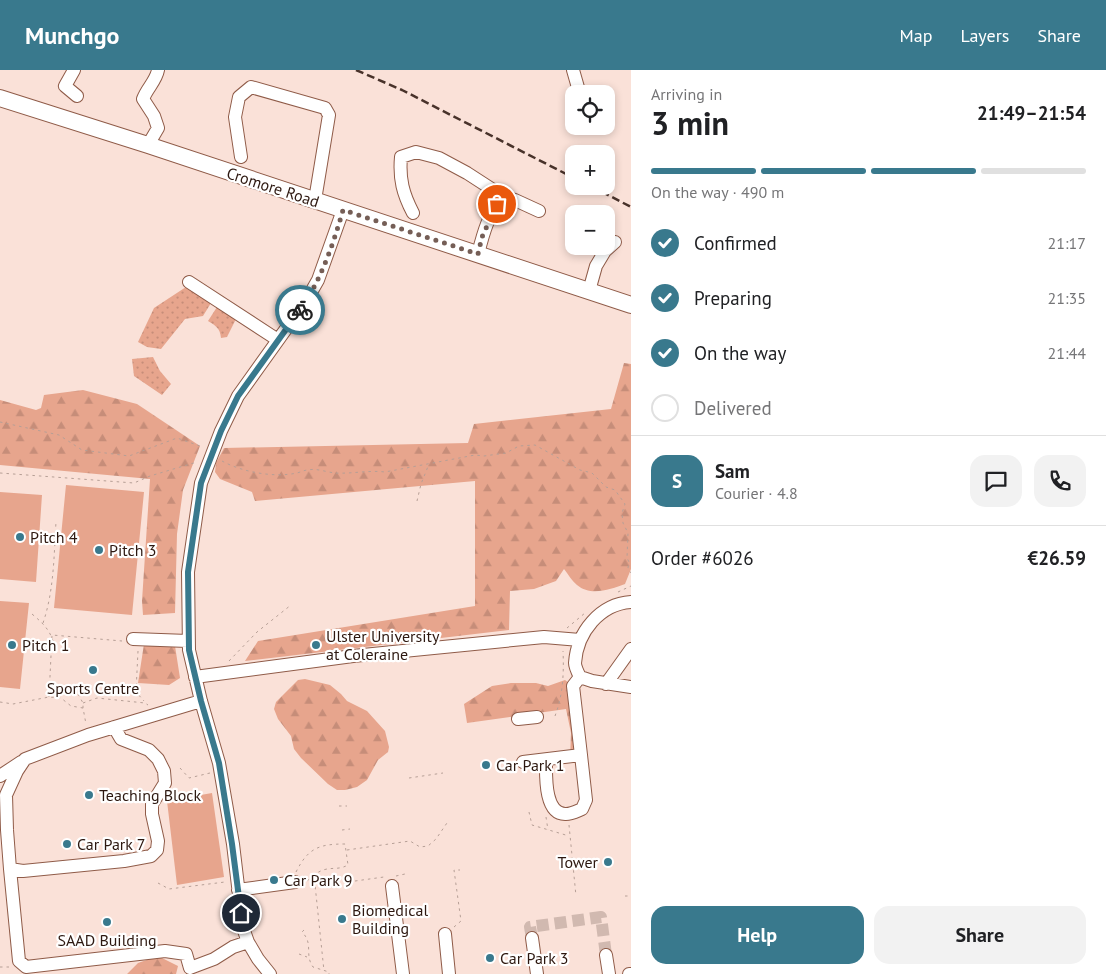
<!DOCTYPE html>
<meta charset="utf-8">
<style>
body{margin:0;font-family:"PT Sans",sans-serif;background:#f2f2f2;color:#202124;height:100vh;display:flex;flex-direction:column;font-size:19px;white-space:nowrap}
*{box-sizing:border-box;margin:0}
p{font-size:16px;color:#757577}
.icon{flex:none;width:28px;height:28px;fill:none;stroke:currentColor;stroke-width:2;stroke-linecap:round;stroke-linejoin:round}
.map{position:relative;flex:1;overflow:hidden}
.drawer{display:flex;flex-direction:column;background:#fff;width:475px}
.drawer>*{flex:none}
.buttons{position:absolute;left:565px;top:15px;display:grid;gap:10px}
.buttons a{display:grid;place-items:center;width:50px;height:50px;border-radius:10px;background:#fff;box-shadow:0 2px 8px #0003;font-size:25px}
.pin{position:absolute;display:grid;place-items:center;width:42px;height:42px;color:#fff;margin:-21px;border:2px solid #fff;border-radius:50%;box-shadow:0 1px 5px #0007}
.courier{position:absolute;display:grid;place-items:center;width:50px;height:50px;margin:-25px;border:4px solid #39798d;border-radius:50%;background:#fff;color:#222;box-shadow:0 1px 6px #0007}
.summary em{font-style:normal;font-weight:800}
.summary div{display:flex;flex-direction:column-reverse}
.summary{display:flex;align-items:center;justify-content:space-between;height:85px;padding:0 20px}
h1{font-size:32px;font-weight:800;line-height:38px}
.bar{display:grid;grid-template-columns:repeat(4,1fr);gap:8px 5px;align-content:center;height:60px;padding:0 20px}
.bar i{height:6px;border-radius:4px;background:#e0e0e0}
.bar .active{background:#39798d}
.bar p{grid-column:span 4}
.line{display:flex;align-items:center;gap:12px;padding:0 20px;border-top:1px solid #e0e0e0}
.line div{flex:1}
.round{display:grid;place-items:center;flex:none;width:52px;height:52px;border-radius:15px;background:#f2f2f2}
ol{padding:0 20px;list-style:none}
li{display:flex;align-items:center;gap:15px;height:55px}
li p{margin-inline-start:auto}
li .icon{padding:5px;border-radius:50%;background:#39798d;color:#fff;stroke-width:4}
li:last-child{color:#757577}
li i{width:28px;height:28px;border:2px solid #e0e0e0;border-radius:50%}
.primary-button{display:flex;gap:10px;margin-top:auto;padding:10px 20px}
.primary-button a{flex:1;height:58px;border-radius:15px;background:#39798d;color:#fff;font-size:20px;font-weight:800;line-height:58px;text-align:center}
.primary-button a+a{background:#f2f2f2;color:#202124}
header{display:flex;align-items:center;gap:30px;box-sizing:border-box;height:70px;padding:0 25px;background:#39798d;color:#fff}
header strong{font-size:24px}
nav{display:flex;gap:28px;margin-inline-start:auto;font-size:18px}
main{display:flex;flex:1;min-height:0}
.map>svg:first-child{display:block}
.grass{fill:url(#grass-dots)}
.forest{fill:url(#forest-firs)}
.garden{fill:#e7a58d}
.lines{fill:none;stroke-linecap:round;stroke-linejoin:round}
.minor-tunnel{stroke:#d1b9b0;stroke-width:12;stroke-dasharray:12 6;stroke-linecap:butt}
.minor-casing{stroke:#8f5b48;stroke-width:14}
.major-casing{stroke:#8f5b48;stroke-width:18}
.path{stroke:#b69f96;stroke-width:1;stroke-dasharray:2.5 4;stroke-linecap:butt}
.minor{stroke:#fff;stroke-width:12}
.major{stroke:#fff;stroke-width:16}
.rail{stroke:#48322a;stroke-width:2.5;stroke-dasharray:8 4;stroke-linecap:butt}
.done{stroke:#755e56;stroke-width:5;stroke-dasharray:0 9}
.route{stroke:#39798d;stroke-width:6}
.poi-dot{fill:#39798d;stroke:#fff;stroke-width:2}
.labels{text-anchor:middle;stroke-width:4.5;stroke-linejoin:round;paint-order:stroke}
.street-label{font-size:16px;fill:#2d1810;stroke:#fff}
.poi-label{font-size:16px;fill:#2d1810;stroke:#fff;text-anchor:start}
</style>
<header>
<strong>Munchgo</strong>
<nav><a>Map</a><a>Layers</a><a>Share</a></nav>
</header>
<main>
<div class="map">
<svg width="631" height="904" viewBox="0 0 631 904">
<defs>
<pattern id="grass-dots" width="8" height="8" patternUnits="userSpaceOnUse" patternTransform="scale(1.25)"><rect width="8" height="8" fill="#e7a58d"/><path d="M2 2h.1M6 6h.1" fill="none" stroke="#c68d79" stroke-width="1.8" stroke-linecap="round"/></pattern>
<pattern id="forest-firs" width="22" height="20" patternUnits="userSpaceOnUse" patternTransform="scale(1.25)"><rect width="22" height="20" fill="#e7a58d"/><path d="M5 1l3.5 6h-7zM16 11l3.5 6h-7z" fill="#c68d79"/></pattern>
</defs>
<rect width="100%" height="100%" fill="#fae1d8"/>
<path class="grass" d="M186,217L211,233L203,246L185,249L161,279L147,277L138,272L154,238Z
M217,237L236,249L227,267L221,268C220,258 216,256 208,251Z
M153,287L160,301L171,314L162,325L134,306L132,289Z"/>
<path class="forest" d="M624,293L631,294V499L625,514C611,519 591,527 577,515C572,511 568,504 564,499L556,511L534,519L510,521L509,560L245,591L258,571L475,536V411L255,431L252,422L220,409L215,402L216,393L224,378L468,373L474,354L611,339Z
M83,320L137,334L200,376L183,420L177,464L175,543L143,545L142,531L150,409L0,395V330L36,340L41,338L44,325Z
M144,574L175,576L180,608L169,615L138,613Z
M305,609L330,615L341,624L347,631L367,641L385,661L389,677L388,682L378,690L367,710L357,717L345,720H337L328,714L301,688L294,679L291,666L278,649L274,639L276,632L298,610Z
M565,610L569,613L578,687L570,689L571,663L566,639L467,653L464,634L492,616L511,613H536L548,616Z
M158,886L178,896L176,904H127L138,893Z"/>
<path class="garden" d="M66,415L144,422L132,545L54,538Z
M0,422L42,425L36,512L0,509Z
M0,531L29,533L20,619L0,617Z
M212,723L224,807L177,815L167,731Z"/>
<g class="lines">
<path class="minor-tunnel" d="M532,868L530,857L601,847L606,885"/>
<defs>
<path id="minor" d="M74,0L65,16L77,26
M573,0L579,21
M148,75L158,58L154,46L143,29C147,18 156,11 158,0
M241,87L235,47L239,27L251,17L325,38L329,45L315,130
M413,143C403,124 399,109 401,87L416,82L439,88L467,103L504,127L515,130L539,141
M478,184C483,164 489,141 504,127
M189,212L278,270
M589,221L596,196L605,181L615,172
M631,532C600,534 577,562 575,593C575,597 578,603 580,607L592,611L631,617
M133,569L188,571
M195,607L353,586L544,567L580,570
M606,614L631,579
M518,649L537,647
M114,657L121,669L149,680L158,689L164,701L165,713L152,734V744L158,771L157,780L151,786L124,791L23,801L10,799L7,760L6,725L17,701L25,689L88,665L201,631
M546,690C546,705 544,745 566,744C571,744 577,741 582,739L586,730L581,685
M523,692L581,685L573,616L580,607
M0,706L21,692
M10,799L19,891L26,897L165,881L186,884L190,898L214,889L233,877L248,872
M392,816L403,904
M238,820L295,812
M445,864L449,904
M532,868L537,904
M606,885L609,904
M270,904L258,889L248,872L243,858L233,774L219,693L201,631L189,580L188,502L201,413L221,361L238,326L306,231L318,210L343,140
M629,904H631"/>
<path id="major" d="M0,28L148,75L631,235"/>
</defs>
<use href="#minor" class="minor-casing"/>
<use href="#major" class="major-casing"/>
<path class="path" d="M0,352L59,365L82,380L129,386L177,368L203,377
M222,391C242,402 274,408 297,403C301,402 304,400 308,400C316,398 326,402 335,403C352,404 368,400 385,402L475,385L484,386L506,383L519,376L535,375L580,400L592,403L606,417L615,420L625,434L622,443L623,453L628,463L627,488L629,492L628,498L631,503
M0,403L134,413L150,406L197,392
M417,431L421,414L429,394
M618,522L631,516
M32,544C45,555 51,561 55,578
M43,553C54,521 54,485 56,452
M567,558L585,543
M138,581L136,622L144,631
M229,591L257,562L291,535
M78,624L83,633V638
M49,627L52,565L122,571
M0,632L13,634L49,627L61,628L71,636L83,638L86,654
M83,633L97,628L145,633L148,635
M555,646C563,625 564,603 563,581
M180,698L189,708L210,703
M409,708L443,703
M339,736H347
M529,742L532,755L569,766
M546,747L548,760
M569,755L576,826
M342,760L350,759
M347,780L410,771L420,777L428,776L436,769L449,750
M296,802C308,778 319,774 345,774L348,795C335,802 329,794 314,805L324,901
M396,806L405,804
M307,811L313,806
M355,811L384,807
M158,813L169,819L225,812
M625,826H631
M454,857L461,851L454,800H460
M304,860L302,862C314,874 304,884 313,897L329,902V904
M299,884L307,887
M0,897H9"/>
<use href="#minor" class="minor"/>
<use href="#major" class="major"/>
<path class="rail" d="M356,0L402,20L574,108
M591,116L631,137"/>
</g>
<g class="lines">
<path class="done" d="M300,240C321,210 333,175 343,140L478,184L482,167L497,134"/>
<path class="route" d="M241,843L232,774L219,693L201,631L189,580L188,502L201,413L221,361L238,326L300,240"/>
</g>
<g class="poi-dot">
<circle cx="20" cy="467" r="5"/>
<circle cx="99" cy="480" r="5"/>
<circle cx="12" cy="575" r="5"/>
<circle cx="316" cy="575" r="5"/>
<circle cx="93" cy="600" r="5"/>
<circle cx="486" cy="695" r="5"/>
<circle cx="89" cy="725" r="5"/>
<circle cx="67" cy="774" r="5"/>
<circle cx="608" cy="792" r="5"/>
<circle cx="274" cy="810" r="5"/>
<circle cx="342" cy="849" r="5"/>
<circle cx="107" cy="852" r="5"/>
<circle cx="490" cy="888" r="5"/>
</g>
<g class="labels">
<g class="street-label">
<text transform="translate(273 117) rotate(18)" y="6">Cromore Road</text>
</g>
<g class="poi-label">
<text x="30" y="473">Pitch 4</text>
<text x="109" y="486">Pitch 3</text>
<text x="326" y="572">Ulster University<tspan x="326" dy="18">at Coleraine</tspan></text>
<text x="22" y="581">Pitch 1</text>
<text x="93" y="624" text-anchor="middle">Sports Centre</text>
<text x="496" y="701">Car Park 1</text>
<text x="99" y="731">Teaching Block</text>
<text x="77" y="780">Car Park 7</text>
<text x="598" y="798" text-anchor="end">Tower</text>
<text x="284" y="816">Car Park 9</text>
<text x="352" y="846">Biomedical<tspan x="352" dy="18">Building</tspan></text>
<text x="107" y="876" text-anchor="middle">SAAD Building</text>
<text x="500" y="894">Car Park 3</text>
</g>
</g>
</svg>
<div class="buttons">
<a><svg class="icon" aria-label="locate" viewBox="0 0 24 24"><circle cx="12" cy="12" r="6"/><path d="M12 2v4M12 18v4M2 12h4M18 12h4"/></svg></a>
<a>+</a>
<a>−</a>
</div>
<div class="pin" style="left:497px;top:134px;background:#ea580c"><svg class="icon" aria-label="bag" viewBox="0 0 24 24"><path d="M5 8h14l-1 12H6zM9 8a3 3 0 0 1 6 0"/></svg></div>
<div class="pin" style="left:241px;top:843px;background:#1f2937"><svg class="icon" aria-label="home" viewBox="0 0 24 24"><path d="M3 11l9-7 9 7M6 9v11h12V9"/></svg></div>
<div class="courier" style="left:300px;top:240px"><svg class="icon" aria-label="bike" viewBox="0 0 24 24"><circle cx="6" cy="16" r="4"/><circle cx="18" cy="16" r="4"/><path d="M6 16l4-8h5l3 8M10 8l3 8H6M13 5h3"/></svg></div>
</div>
<section class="drawer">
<div class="summary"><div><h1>3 min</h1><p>Arriving in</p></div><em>21:49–21:54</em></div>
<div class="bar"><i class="active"></i><i class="active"></i><i class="active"></i><i></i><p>On the way · 490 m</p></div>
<ol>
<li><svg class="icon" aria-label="check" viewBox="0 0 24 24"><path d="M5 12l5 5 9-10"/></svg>Confirmed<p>21:17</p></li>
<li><svg class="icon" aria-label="check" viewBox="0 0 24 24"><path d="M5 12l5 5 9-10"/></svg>Preparing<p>21:35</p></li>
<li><svg class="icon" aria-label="check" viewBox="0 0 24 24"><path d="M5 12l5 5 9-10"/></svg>On the way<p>21:44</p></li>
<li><i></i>Delivered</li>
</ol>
<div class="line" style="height:90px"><b class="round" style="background:#39798d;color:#fff">S</b><div><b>Sam</b><p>Courier · 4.8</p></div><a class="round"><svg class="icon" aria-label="chat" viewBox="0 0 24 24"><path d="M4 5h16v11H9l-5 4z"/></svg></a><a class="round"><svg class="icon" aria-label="phone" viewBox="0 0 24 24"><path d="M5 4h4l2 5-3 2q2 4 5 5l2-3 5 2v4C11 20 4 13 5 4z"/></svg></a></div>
<div class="line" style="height:65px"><div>Order #6026</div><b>€26.59</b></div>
<div class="primary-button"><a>Help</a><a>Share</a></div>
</section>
</main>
